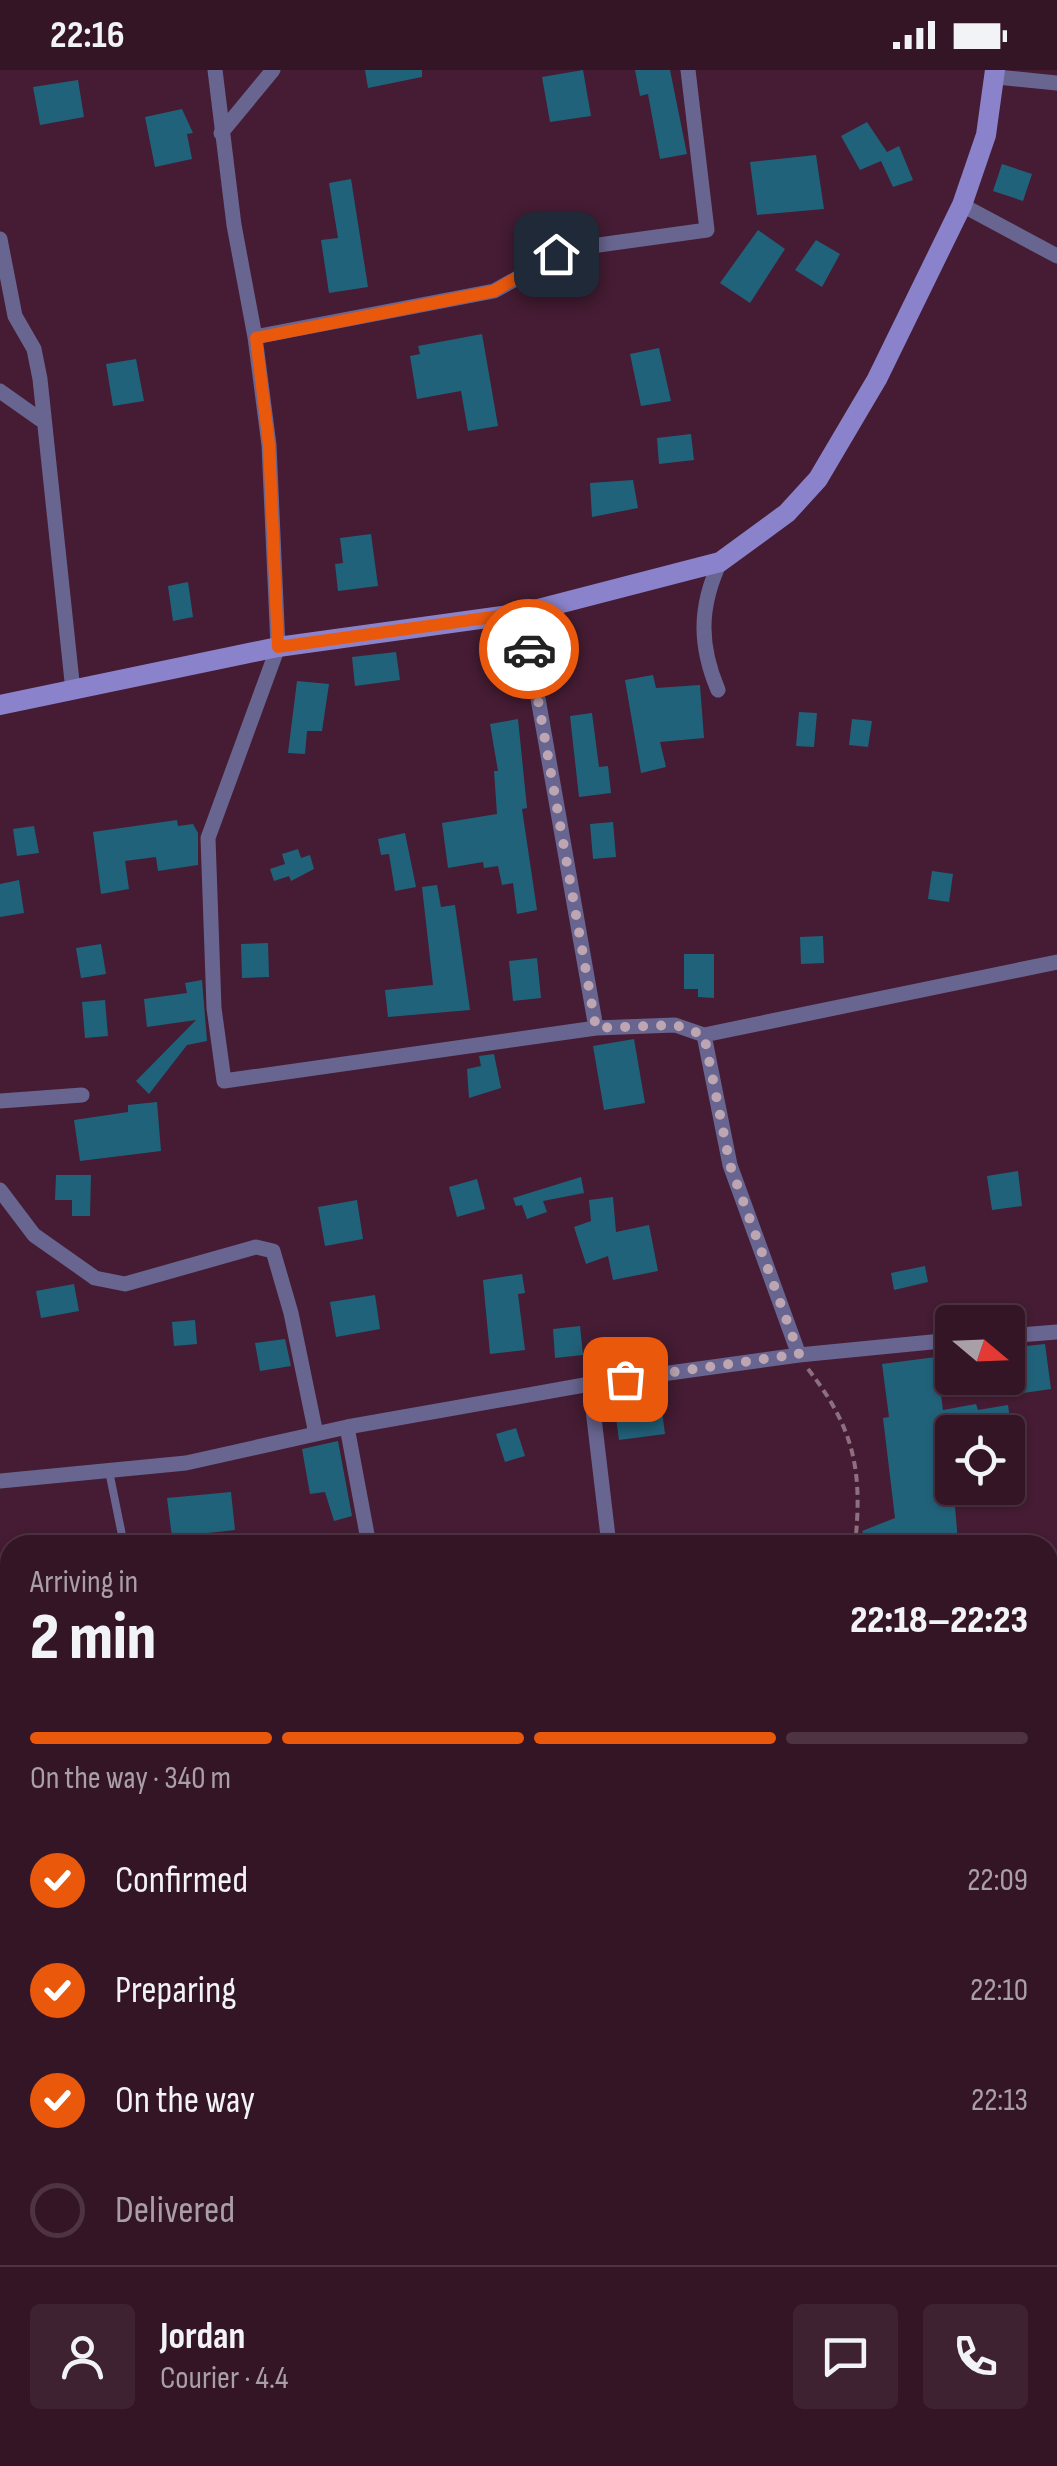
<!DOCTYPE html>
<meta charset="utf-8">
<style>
body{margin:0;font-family:"Sofia Sans Condensed",sans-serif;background:#3f2232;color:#f1f3f6;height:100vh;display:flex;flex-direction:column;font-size:38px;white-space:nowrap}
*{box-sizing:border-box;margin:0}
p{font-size:32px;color:#a99fa7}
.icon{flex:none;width:55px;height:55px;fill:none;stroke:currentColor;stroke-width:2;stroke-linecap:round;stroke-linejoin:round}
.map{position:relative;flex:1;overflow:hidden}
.panel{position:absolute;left:0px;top:1465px;width:1058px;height:932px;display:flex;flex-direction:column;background:#341526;border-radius:30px 30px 0 0;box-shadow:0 2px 8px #0004,0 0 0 2px #4e3443}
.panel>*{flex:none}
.needle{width:65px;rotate:109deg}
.controls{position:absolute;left:935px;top:1235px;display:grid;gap:20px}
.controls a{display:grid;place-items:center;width:90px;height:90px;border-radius:10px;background:#341526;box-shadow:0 2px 8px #0004,0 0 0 2px #4e3443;font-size:50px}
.pin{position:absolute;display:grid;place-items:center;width:85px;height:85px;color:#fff;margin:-42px;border-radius:20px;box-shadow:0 5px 15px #0006}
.courier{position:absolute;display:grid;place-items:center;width:100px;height:100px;margin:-50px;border:8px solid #ea580c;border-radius:50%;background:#fff;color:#222;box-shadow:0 2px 12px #0007}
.head em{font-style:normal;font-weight:800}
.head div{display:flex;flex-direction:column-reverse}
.head{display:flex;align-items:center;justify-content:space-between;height:170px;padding:0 30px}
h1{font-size:65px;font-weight:800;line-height:75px}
.bar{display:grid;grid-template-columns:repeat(4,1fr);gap:15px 10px;align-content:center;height:120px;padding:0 30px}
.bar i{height:12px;border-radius:8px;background:#4e3443}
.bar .active{background:#ea580c}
.bar p{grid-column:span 4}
.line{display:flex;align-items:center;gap:25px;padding:0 30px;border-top:2px solid #4e3443}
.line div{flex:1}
.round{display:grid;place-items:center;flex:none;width:105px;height:105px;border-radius:10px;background:#3f2232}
ol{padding:0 30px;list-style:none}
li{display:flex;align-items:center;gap:30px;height:110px}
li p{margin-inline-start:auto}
li .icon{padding:10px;border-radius:50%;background:#ea580c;color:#fff;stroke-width:4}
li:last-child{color:#a99fa7}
li i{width:55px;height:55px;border:5px solid #4e3443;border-radius:50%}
.status{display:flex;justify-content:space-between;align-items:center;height:70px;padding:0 50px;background:#341526;direction:ltr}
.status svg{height:28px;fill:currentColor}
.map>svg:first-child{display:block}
.building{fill:#21627b}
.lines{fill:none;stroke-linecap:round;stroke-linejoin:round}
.path{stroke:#8d7080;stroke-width:4;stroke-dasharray:8 5;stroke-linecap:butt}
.lane{stroke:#686591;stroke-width:8}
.street{stroke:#686591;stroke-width:15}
.secondary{stroke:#8a83cb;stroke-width:20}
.done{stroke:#bda6b2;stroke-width:10;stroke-dasharray:0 18}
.route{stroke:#ea580c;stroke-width:12}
</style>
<div class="status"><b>22:16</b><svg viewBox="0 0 49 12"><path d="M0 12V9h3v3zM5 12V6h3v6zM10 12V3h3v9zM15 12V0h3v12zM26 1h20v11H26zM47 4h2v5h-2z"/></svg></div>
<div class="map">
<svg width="1057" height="2396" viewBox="0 0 1057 2396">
<rect width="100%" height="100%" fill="#451c33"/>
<path class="building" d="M365,0H422V7L368,18Z
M583,0L591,46L550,52L542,7Z
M635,0H670L687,84L660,89L648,24L640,26Z
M78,10L84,47L40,55L33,17Z
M182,39L193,63L187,64L192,89L155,97L145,47Z
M867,52L887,82L899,76L913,110L893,117L881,91L860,100L841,66Z
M816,85L824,139L757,145L750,92Z
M1002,94L1032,104L1023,131L993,121Z
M351,109L368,217L329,223L321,170L338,168L329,113Z
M758,160L785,179L750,233L720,213Z
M816,170L840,184L822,217L795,200Z
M482,264L498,356L468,361L461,321L417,329L410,286L420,284L418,276Z
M659,278L671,331L641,336L630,284Z
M136,289L144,331L113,336L106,294Z
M691,364L694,390L659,394L657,368Z
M633,410L638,438L592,447L590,413Z
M371,464L378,516L338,521L335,494L343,493L340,468Z
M188,512L193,547L173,551L168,516Z
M396,582L400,610L355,616L352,587Z
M653,605L656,618L700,615L704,668L660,672L666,697L641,703L625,610Z
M297,611L329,614L322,661H307L305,684L288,683Z
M799,642L817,643L814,677L796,676Z
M592,643L599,697L608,696L611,723L579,727L570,646Z
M518,649L527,738L522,739L537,840L517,844L513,813L502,815L498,796L484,798L483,792L448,798L442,753L497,744L494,701H498L490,654Z
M852,649L872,651L868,677L849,675Z
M177,750L178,756L193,754L198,763V795L158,801L156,787L125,791L129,819L101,824L93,762Z
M613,752L616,787L593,789L590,754Z
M34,756L39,783L17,786L13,759Z
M405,763L416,817L395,821L389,784L381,785L378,769Z
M298,779L301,788L310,785L314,799L291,811L289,806L274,811L270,799L285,794L282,784Z
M932,801L953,804L949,832L928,829Z
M19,810L24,843L0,847V814Z
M437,815L441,837L455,835L470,940L388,947L385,920L433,915L422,817Z
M823,866L824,893L801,894L800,867Z
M268,873L269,907L242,908L241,874Z
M101,874L106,904L81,908L76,878Z
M684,884H714V928L698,927V919H684Z
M537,888L541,928L513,931L509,891Z
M202,910L207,971L187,975L149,1024L136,1011L196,950L147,957L144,929L187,923L185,913Z
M105,930L108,966L85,968L82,932Z
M634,969L645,1033L604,1040L593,976Z
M494,984L501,1018L469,1028L467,999L481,996L479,986Z
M157,1032L161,1081L80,1091L74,1050L128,1042V1035Z
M1018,1101L1022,1136L992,1140L987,1106Z
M56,1105H91L90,1146H72V1130H55Z
M581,1107L584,1123L543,1131L547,1142L527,1149L522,1135L516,1136L513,1128Z
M477,1109L485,1139L457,1147L449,1117Z
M613,1127L616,1162L649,1155L658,1201L613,1210L608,1186L586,1194L574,1157L591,1151L589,1130Z
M357,1130L363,1169L325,1176L318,1137Z
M925,1196L928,1212L894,1220L891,1203Z
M522,1204L525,1223L518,1224L525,1280L490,1284L483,1210Z
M74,1214L79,1241L41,1248L36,1221Z
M375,1225L380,1259L336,1267L330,1232Z
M195,1250L197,1274L174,1276L172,1252Z
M580,1256L583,1285L555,1288L553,1259Z
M285,1269L291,1296L260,1301L255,1273Z
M1045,1274L1051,1319L1023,1323L1017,1277Z
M936,1287L943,1340L976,1334L978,1340L1008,1335L1011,1355L949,1366L958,1472L868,1475L862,1461L895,1448L883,1348L889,1347L882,1294Z
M660,1326L665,1364L619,1370L614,1333Z
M516,1358L525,1386L505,1392L496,1364Z
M338,1371L352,1446L334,1451L325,1422L310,1424L302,1379Z
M231,1422L235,1460L172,1467L167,1428Z"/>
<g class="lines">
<path class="path" d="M808,1299C854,1358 863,1400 855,1475
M0,2069L10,2064
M1048,2145L1057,2147"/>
<path class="lane" d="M109,1401L124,1475
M921,2396V2388"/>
<path class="street" d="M215,0L234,155L255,267L269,375L278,577L208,768L214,938L224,1011L596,958L523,543
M997,7L1057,13
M221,63L273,0
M962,135L1057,186
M0,169L15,246L34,279L40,309L73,621
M255,267L494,221L570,179L707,160L688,0
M0,321L41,350
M718,620C699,575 699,537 720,492
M596,958L675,955L704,965L1057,892
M704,965L730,1095L799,1285
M0,1031L82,1025
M0,1120L34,1165L95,1208L125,1214L256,1177L273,1181L291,1243L316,1364
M1008,1266L1057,1262
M590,1314L609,1475
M347,1357L369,1475
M0,1411L186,1393L347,1357L590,1314L799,1285L952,1270
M0,1894H10
M1048,2235H1057"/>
<path class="secondary" d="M0,635L278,577L523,543L720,492L787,443L818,409L877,309L962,135L986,65L995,0"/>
</g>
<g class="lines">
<path class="done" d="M529,579L596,958L675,955L704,965L730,1095L799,1284L625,1309"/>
<path class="route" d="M529,579L522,543L278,577L269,375L256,268L494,221L556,184"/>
</g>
</svg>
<div class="controls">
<a><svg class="needle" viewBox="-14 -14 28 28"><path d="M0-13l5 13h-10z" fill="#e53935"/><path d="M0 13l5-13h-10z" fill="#a99fa7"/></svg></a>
<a><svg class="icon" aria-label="locate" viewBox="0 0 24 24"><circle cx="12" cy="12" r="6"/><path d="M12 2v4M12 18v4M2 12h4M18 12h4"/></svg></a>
</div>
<div class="pin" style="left:625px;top:1309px;background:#ea580c"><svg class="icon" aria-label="bag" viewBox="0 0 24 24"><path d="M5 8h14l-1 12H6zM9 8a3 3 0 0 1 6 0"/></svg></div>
<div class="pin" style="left:556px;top:184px;background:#1f2937"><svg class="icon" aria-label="home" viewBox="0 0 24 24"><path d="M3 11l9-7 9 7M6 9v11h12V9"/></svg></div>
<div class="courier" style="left:529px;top:579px"><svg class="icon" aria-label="car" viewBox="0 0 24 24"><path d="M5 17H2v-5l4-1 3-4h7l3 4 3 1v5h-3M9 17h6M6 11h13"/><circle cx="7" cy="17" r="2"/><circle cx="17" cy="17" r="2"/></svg></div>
<section class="panel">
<div class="head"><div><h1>2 min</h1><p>Arriving in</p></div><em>22:18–22:23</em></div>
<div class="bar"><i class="active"></i><i class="active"></i><i class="active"></i><i></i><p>On the way · 340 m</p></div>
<ol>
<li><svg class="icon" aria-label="check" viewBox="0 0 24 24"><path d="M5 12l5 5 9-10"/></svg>Confirmed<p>22:09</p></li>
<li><svg class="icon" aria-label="check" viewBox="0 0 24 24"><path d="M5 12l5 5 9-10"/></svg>Preparing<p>22:10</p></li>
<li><svg class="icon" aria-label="check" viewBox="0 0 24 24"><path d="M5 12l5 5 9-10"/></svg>On the way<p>22:13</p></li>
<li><i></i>Delivered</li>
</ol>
<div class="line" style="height:180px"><a class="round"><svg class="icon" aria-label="person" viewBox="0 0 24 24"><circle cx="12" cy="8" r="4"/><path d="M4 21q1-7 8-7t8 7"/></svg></a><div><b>Jordan</b><p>Courier · 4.4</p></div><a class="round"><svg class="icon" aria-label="chat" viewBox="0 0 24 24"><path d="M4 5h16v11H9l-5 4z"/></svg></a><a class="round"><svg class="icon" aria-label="phone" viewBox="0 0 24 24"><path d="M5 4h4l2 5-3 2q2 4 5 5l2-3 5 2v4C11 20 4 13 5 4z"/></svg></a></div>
</section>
</div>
